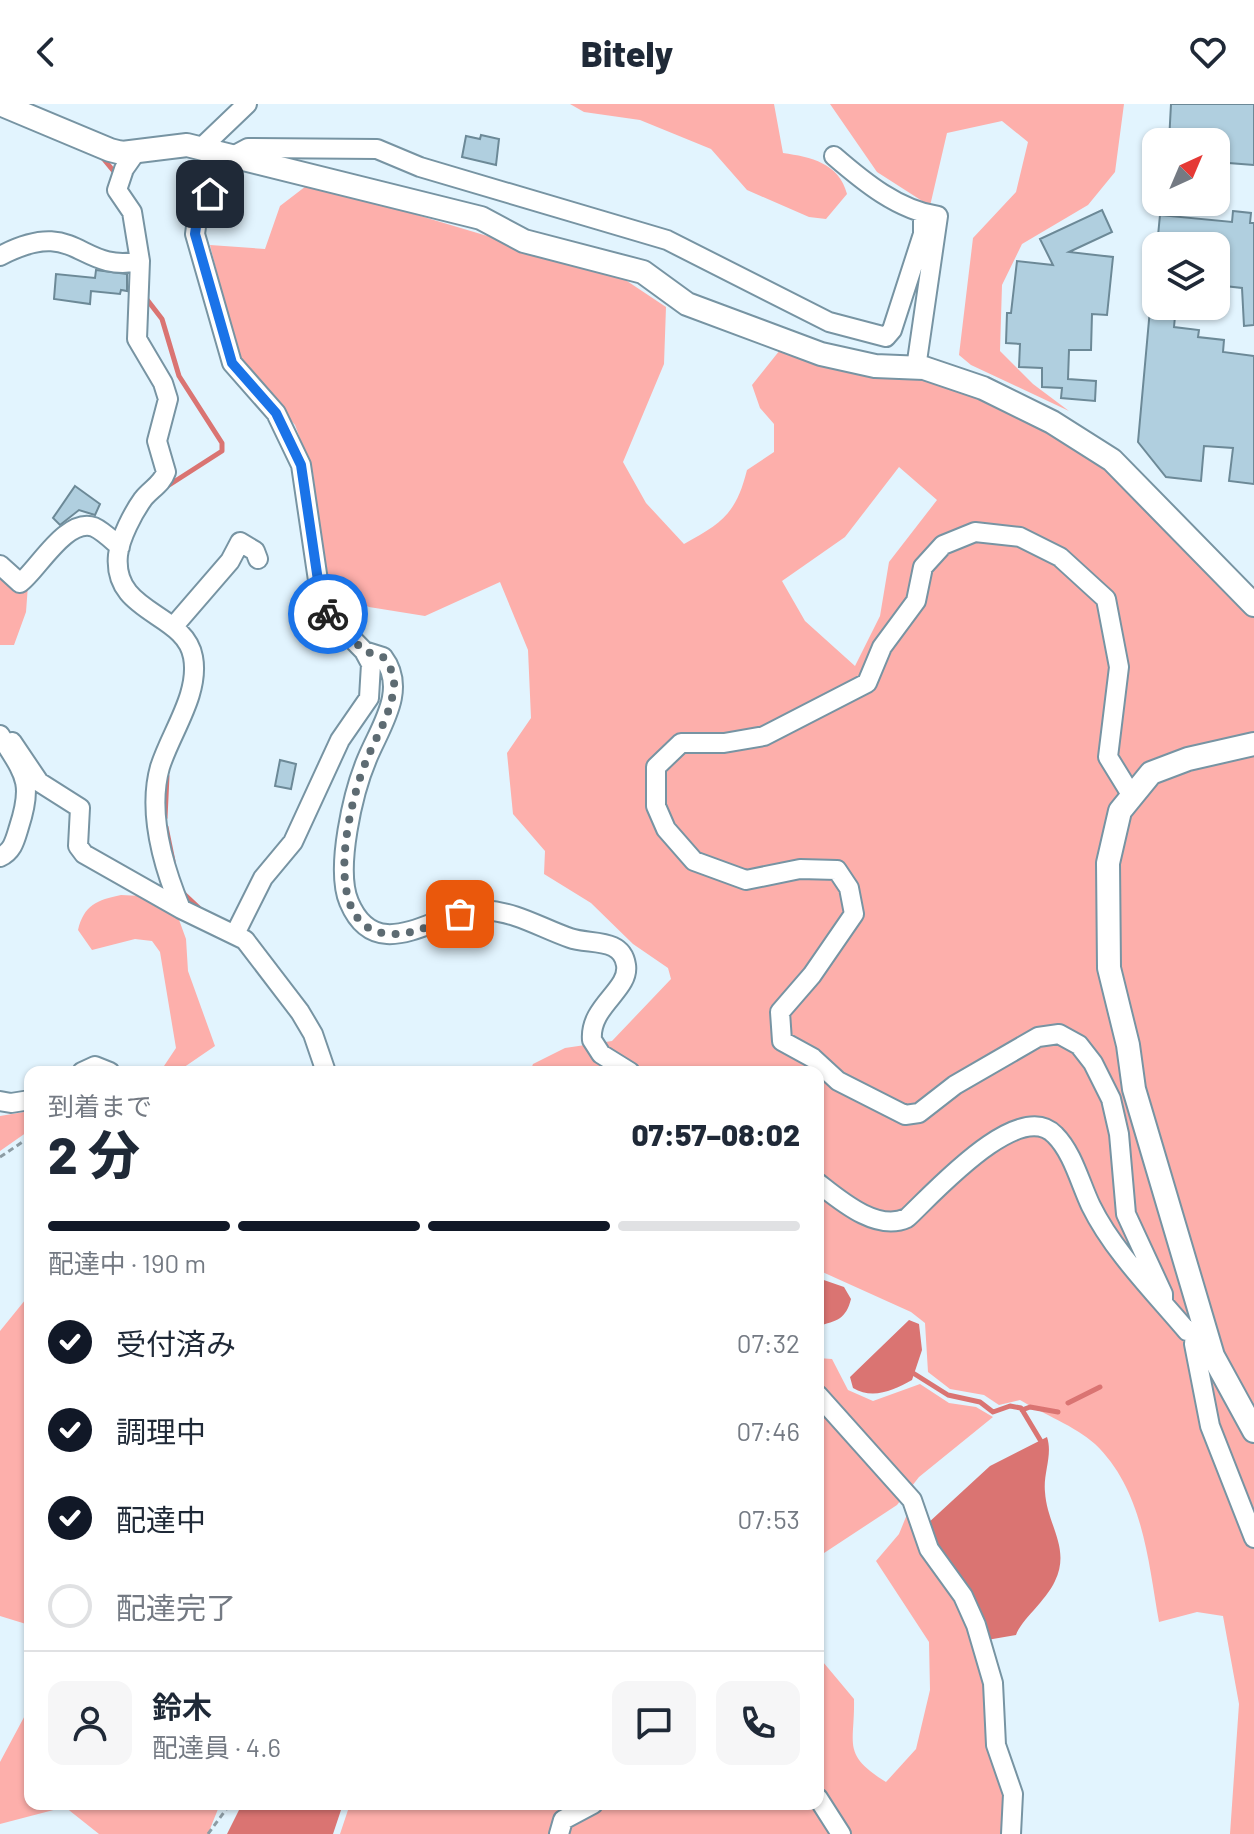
<!DOCTYPE html>
<html lang="ja">
<meta charset="utf-8">
<style>
body{margin:0;font-family:Barlow,"Noto Sans JP",sans-serif;background:#f6f6f7;color:#1f2937;height:100vh;display:flex;flex-direction:column;font-size:30px;white-space:nowrap}
*{box-sizing:border-box;margin:0}
p{font-size:26px;color:#747a83}
.icon{flex:none;width:44px;height:44px;fill:none;stroke:currentColor;stroke-width:2;stroke-linecap:round;stroke-linejoin:round}
.map{position:relative;flex:1;overflow:hidden}
.details{position:absolute;left:24px;top:962px;width:800px;height:744px;display:flex;flex-direction:column;background:#fff;border-radius:16px;box-shadow:0 2px 6px #0004}
.details>*{flex:none}
.needle{width:52px;rotate:44deg}
.buttons{position:absolute;left:1142px;top:24px;display:grid;gap:16px}
.buttons a{display:grid;place-items:center;width:88px;height:88px;border-radius:16px;background:#fff;box-shadow:0 2px 6px #0004;font-size:40px}
.pin{position:absolute;display:grid;place-items:center;width:68px;height:68px;color:#fff;margin:-34px;border-radius:16px;box-shadow:0 4px 12px #0006}
.courier{position:absolute;display:grid;place-items:center;width:80px;height:80px;margin:-40px;border:6px solid #1a73e8;border-radius:50%;background:#fff;color:#222;box-shadow:0 2px 10px #0007}
.overview em{font-style:normal;font-weight:800}
.overview div{display:flex;flex-direction:column-reverse}
.overview{display:flex;align-items:center;justify-content:space-between;height:136px;padding:0 24px}
h1{font-size:52px;font-weight:800;line-height:60px}
.bar{display:grid;grid-template-columns:repeat(4,1fr);gap:12px 8px;align-content:center;height:96px;padding:0 24px}
.bar i{height:10px;border-radius:6px;background:#e0e1e3}
.bar .active{background:#111827}
.bar p{grid-column:span 4}
.line{display:flex;align-items:center;gap:20px;padding:0 24px;border-top:2px solid #e0e1e3}
.line div{flex:1}
.round{display:grid;place-items:center;flex:none;width:84px;height:84px;border-radius:16px;background:#f6f6f7}
ol{padding:0 24px;list-style:none}
li{display:flex;align-items:center;gap:24px;height:88px}
li p{margin-inline-start:auto}
li .icon{padding:8px;border-radius:50%;background:#111827;color:#fff;stroke-width:4}
li:last-child{color:#747a83}
li i{width:44px;height:44px;border:4px solid #e0e1e3;border-radius:50%}
header{display:flex;justify-content:space-between;align-items:center;height:104px;padding:0 24px;background:#fff;font-size:36px;font-weight:800}
.map>svg:first-child{display:block}
.green{fill:#fdafab;fill-rule:evenodd}
.water{fill:#da7472}
.lines{fill:none;stroke-linecap:round;stroke-linejoin:round}
.stream{stroke:#da7472;stroke-width:5}
.building{fill:#b0cfdf;stroke:#6c8997;stroke-width:2}
.minor-casing{stroke:#7794a3;stroke-width:22}
.tertiary-casing{stroke:#7794a3;stroke-width:26}
.path{stroke:#8c9ca4;stroke-width:3;stroke-dasharray:6 4;stroke-linecap:butt}
.minor{stroke:#fff;stroke-width:18}
.tertiary{stroke:#fff;stroke-width:22}
.done{stroke:#5d6b72;stroke-width:8;stroke-dasharray:0 14.4}
.route{stroke:#1a73e8;stroke-width:10}
</style>
<header><svg class="icon" aria-label="back" viewBox="0 0 24 24"><path d="M15 5l-7 7 7 7"/></svg>Bitely<svg class="icon" aria-label="heart" viewBox="0 0 24 24"><path d="M12 20l-8-8c-3-5 5-10 8-4 3-6 11-1 8 4z"/></svg></header>
<div class="map">
<svg width="1254" height="1730" viewBox="0 0 1254 1730">
<rect width="100%" height="100%" fill="#e2f4fe"/>
<path class="green" d="M570,0H774L783,49C811,53 839,59 847,90L826,115L809,113L747,86L711,45L640,16L584,8Z
M830,0H1124L1115,68L1088,101L1022,140L1002,181L1000,247L1033,280L1069,307L971,261L959,251L973,134L1016,88L1028,38L1002,17L947,29L930,102L877,68Z
M310,79L618,171L666,203L664,260L623,358L646,399L684,440C722,419 736,410 747,366L774,348V320L760,304L752,281L780,246L918,270L989,295L1103,359L1177,430L1254,514V1730H1230L1239,1600L1223,1512L1197,1508L1159,1518C1148,1456 1143,1386 1095,1340C1075,1322 1043,1310 1020,1296L999,1301L984,1291L950,1285L928,1268L925,1219L911,1208L818,1166V968H530L533,960L565,944L612,937L671,875L668,864L633,840L591,799L544,770L545,747L513,710L507,649L531,614L528,546L500,478L425,512L369,503L331,483L322,443L313,369L295,321L239,258L210,141L265,145L280,102ZM899,363L937,396L889,458L880,512L855,562L805,517L782,477L845,433Z
M0,467L28,481L26,508L14,541H0Z
M121,791L142,792L178,813L186,835L188,867L215,942L177,968H160L176,944L160,848L152,837L135,835L92,846L78,826C84,801 97,796 121,791Z
M30,1007V1026L0,1047V1012Z
M30,1190V1554L26,1520L0,1512V1227Z
M818,1254L832,1255L848,1286L873,1297L920,1280L949,1299L976,1303L993,1313L919,1373L897,1401L818,1453Z
M908,1408L955,1490L983,1563L1008,1689L1002,1730H340L350,1700H818V1552L854,1595C855,1641 841,1650 886,1678L916,1645L930,1586L929,1538L876,1457L899,1430Z
M30,1602V1700H220L208,1730H99L65,1703L0,1720V1658Z"/>
<path class="water" d="M818,1174L844,1183L851,1195C846,1215 837,1217 818,1222Z
M909,1216L919,1220L922,1246L912,1276C894,1286 873,1296 853,1284L850,1273Z
M1047,1333C1053,1351 1043,1369 1045,1388C1047,1421 1071,1444 1055,1477C1046,1497 1021,1516 1016,1531L987,1536L927,1420L990,1362Z
M242,1700H343L333,1730H227Z"/>
<g class="lines">
<path class="stream" d="M102,53L116,70
M145,193L162,215L179,272L222,339V347L166,383
M165,714L167,672
M166,723L173,757
M183,789L199,804
M913,1269L948,1291L980,1298L993,1308L1010,1302L1021,1304L1042,1339
M1068,1299L1100,1283
M1022,1306L1030,1303L1058,1308"/>
</g>
<path class="building" d="M1171,0H1254V61L1216,58V38H1169Z
M481,31L499,35L496,61L462,53L466,32L480,35Z
M1102,106L1112,128L1069,148L1113,153L1107,211L1092,210L1091,246H1069L1068,275L1096,277L1095,297L1061,294L1062,284L1042,283V264L1019,263L1020,240L1006,239L1007,209H1011L1017,157L1053,161L1040,135Z
M1233,107L1251,109L1250,119H1254V221L1244,222L1242,184L1216,181V142H1157L1160,111L1232,118Z
M96,166L127,170V187L121,186L120,190L91,187L90,200L54,195L56,170L95,174Z
M1158,202H1176L1174,223L1199,226L1198,233L1224,236L1223,248L1254,252V380L1229,377L1233,344L1204,342L1201,377L1166,373L1138,338L1150,205H1157Z
M75,382L100,400L95,411L79,406L60,421L53,414Z
M280,656L296,660L291,685L275,682Z"/>
<g class="lines">
<defs>
<path id="minor" d="M201,44L247,0
M136,48L124,65L117,86L132,108L140,157L137,235L163,279L168,295L157,337L166,368C162,380 151,385 143,395C133,409 120,434 118,451C112,510 185,508 193,553C200,590 171,628 160,663C147,709 163,762 181,805L245,836L300,908L313,930L326,968
M834,52C864,78 898,106 938,112L916,264
M0,152C78,111 78,170 140,157
M0,461L20,479C37,467 66,413 94,423C103,427 112,436 120,443
M173,523L230,457L240,438L255,447L258,455
M364,547L383,553C408,586 380,623 367,655C353,688 335,765 349,798C378,867 440,803 484,806C517,808 541,824 570,834C589,841 622,833 626,861C630,886 589,902 592,936L601,950L630,968
M0,631C24,670 34,677 19,723C15,736 13,747 0,753
M7,642L12,638L39,678L80,704L78,742L84,750L181,805
M1132,692L1108,653L1119,563L1106,495L1060,453L1020,433L975,428L943,441L923,463L916,497L882,543L867,579L764,632L724,639H681L656,663V702L666,725L694,757L746,776L800,765L837,766L849,784L854,810L812,871L780,908L782,937L813,954L838,977L905,1011L919,1009L955,981L1038,933L1059,930L1079,941L1093,959L1111,995L1119,1030L1126,1110L1163,1190V1199
M235,830L263,774L293,738L340,636L369,594L371,560L364,547L326,508L320,490L301,361L276,309L232,259L195,130L198,108L233,52L248,44L377,45L420,63L667,136L829,218L886,233L892,226L923,130V110
M82,968L95,962L110,968
M0,997L11,999L30,996
M818,1079C841,1097 877,1128 907,1114C932,1091 1019,993 1055,1031C1073,1049 1080,1079 1091,1102C1113,1147 1155,1189 1187,1227L1205,1226
M1195,1229L1194,1240L1210,1322L1254,1434
M818,1291L912,1396L929,1445L963,1492L976,1521L993,1579L996,1641L1013,1690L1011,1730
M818,1694L841,1730
M559,1730L563,1716L593,1700"/>
<path id="tertiary" d="M0,0L110,46L122,49L187,41L481,114L524,137L643,168L687,200L821,250L875,262L924,264L983,284L1052,318L1112,356L1254,501
M1254,640L1188,655L1151,669L1120,707L1108,759L1109,864L1128,941L1134,985L1213,1252L1254,1327"/>
</defs>
<use href="#minor" class="minor-casing"/>
<use href="#tertiary" class="tertiary-casing"/>
<path class="path" d="M0,1053L30,1033
M208,1730L230,1700"/>
<use href="#minor" class="minor"/>
<use href="#tertiary" class="tertiary"/>
</g>
<g class="lines">
<path class="done" d="M328,510L364,547L383,553C389,561 395,571 394,581C392,608 377,631 367,655C349,697 315,833 396,830C418,829 439,818 460,810"/>
<path class="route" d="M210,90L198,108L195,130L232,259L276,309L301,361L320,490L328,510"/>
</g>
</svg>
<div class="buttons">
<a><svg class="needle" viewBox="-14 -14 28 28"><path d="M0-13l5 13h-10z" fill="#e53935"/><path d="M0 13l5-13h-10z" fill="#747a83"/></svg></a>
<a><svg class="icon" aria-label="layers" viewBox="0 0 24 24"><path d="M12 4l9 5-9 5-9-5zM3 14l9 5 9-5"/></svg></a>
</div>
<div class="pin" style="left:460px;top:810px;background:#ea580c"><svg class="icon" aria-label="bag" viewBox="0 0 24 24"><path d="M5 8h14l-1 12H6zM9 8a3 3 0 0 1 6 0"/></svg></div>
<div class="pin" style="left:210px;top:90px;background:#1f2937"><svg class="icon" aria-label="home" viewBox="0 0 24 24"><path d="M3 11l9-7 9 7M6 9v11h12V9"/></svg></div>
<div class="courier" style="left:328px;top:510px"><svg class="icon" aria-label="bike" viewBox="0 0 24 24"><circle cx="6" cy="16" r="4"/><circle cx="18" cy="16" r="4"/><path d="M6 16l4-8h5l3 8M10 8l3 8H6M13 5h3"/></svg></div>
<section class="details">
<div class="overview"><div><h1>2 分</h1><p>到着まで</p></div><em>07:57–08:02</em></div>
<div class="bar"><i class="active"></i><i class="active"></i><i class="active"></i><i></i><p>配達中 · 190 m</p></div>
<ol>
<li><svg class="icon" aria-label="check" viewBox="0 0 24 24"><path d="M5 12l5 5 9-10"/></svg>受付済み<p>07:32</p></li>
<li><svg class="icon" aria-label="check" viewBox="0 0 24 24"><path d="M5 12l5 5 9-10"/></svg>調理中<p>07:46</p></li>
<li><svg class="icon" aria-label="check" viewBox="0 0 24 24"><path d="M5 12l5 5 9-10"/></svg>配達中<p>07:53</p></li>
<li><i></i>配達完了</li>
</ol>
<div class="line" style="height:144px"><a class="round"><svg class="icon" aria-label="person" viewBox="0 0 24 24"><circle cx="12" cy="8" r="4"/><path d="M4 21q1-7 8-7t8 7"/></svg></a><div><b>鈴木</b><p>配達員 · 4.6</p></div><a class="round"><svg class="icon" aria-label="chat" viewBox="0 0 24 24"><path d="M4 5h16v11H9l-5 4z"/></svg></a><a class="round"><svg class="icon" aria-label="phone" viewBox="0 0 24 24"><path d="M5 4h4l2 5-3 2q2 4 5 5l2-3 5 2v4C11 20 4 13 5 4z"/></svg></a></div>
</section>
</div>
